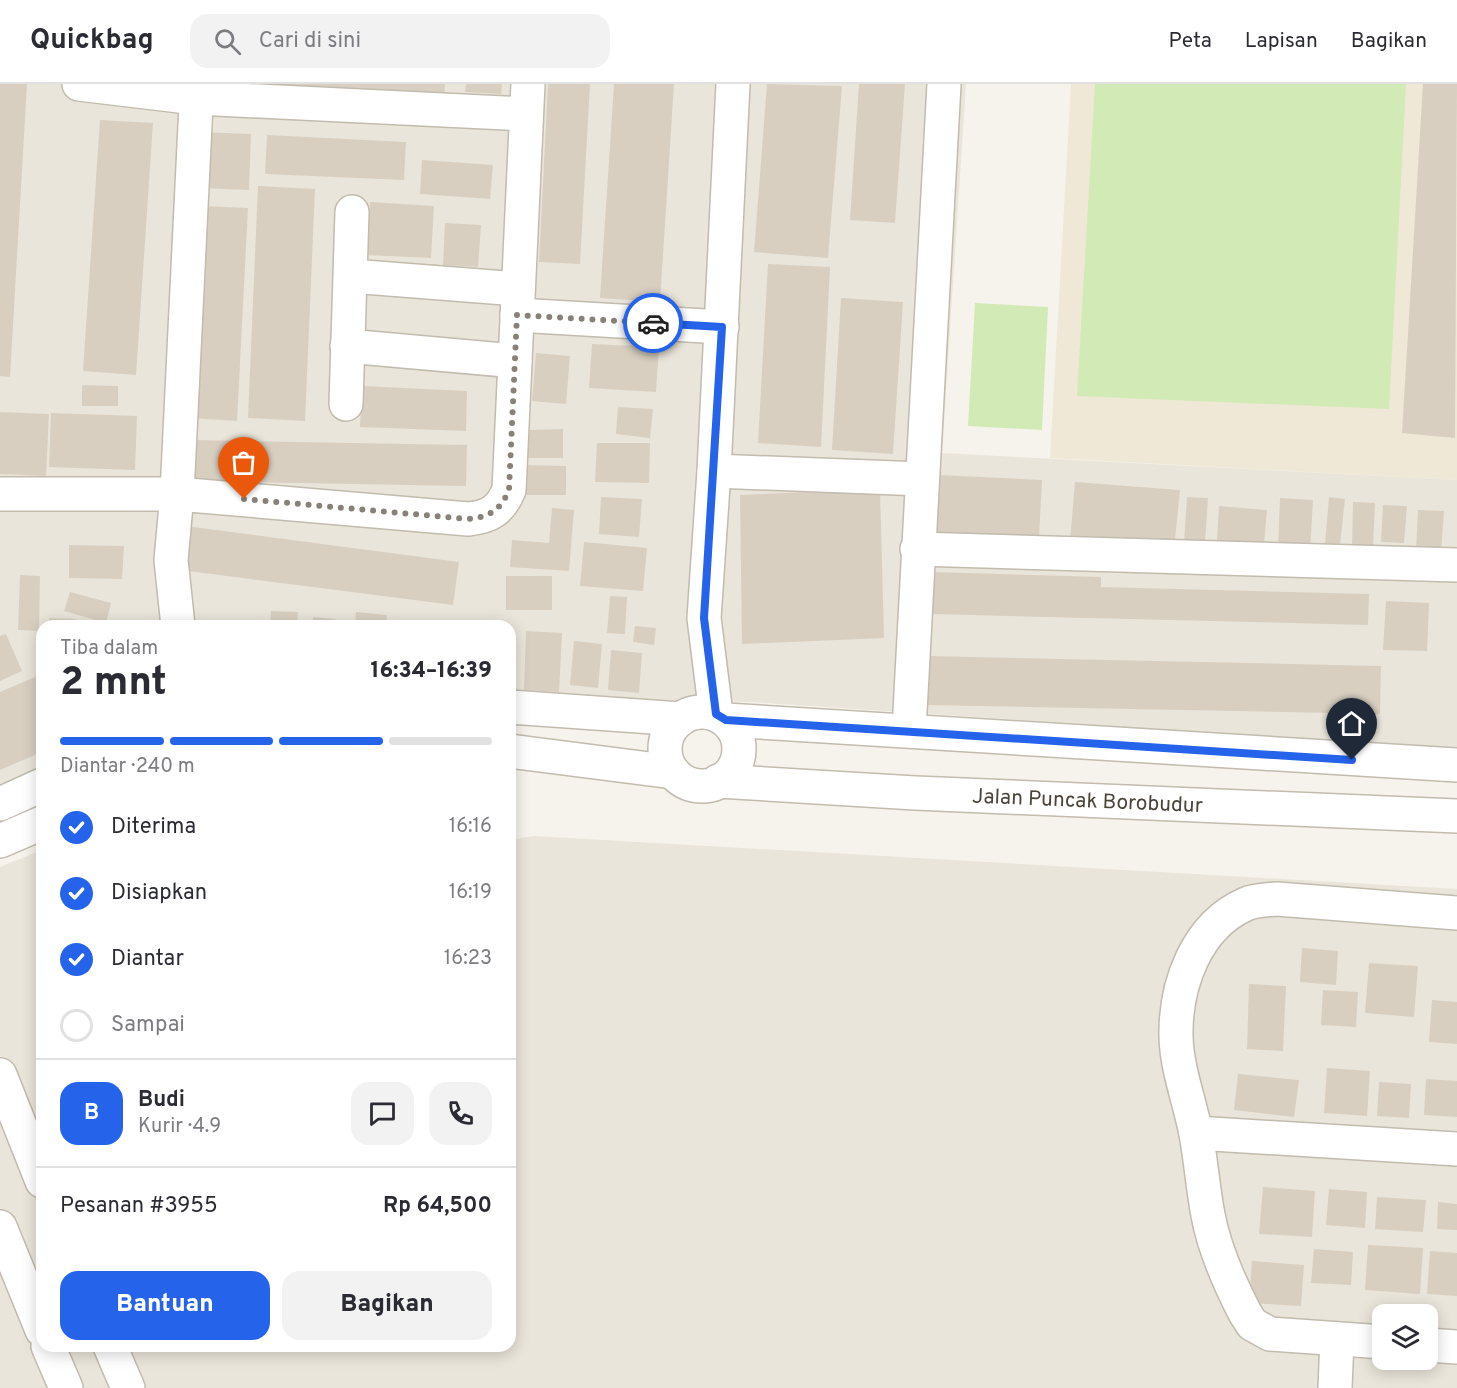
<!DOCTYPE html>
<html lang="id">
<meta charset="utf-8">
<style>
body{margin:0;font-family:Overpass,sans-serif;background:#f2f2f3;color:#2b2b33;height:100vh;display:flex;flex-direction:column;font-size:22px;white-space:nowrap}
*{box-sizing:border-box;margin:0}
p{font-size:20px;color:#7c7c81}
.icon{flex:none;width:33px;height:33px;fill:none;stroke:currentColor;stroke-width:2;stroke-linecap:round;stroke-linejoin:round}
.map{position:relative;flex:1;overflow:hidden}
.drawer{position:absolute;left:36px;top:536px;width:480px;height:732px;display:flex;flex-direction:column;background:#fff;border-radius:18px;box-shadow:0 3px 15px #0003}
.drawer>*{flex:none}
.fabs{position:absolute;left:1372px;top:1220px;display:grid;gap:12px}
.fabs a{display:grid;place-items:center;width:66px;height:66px;border-radius:12px;background:#fff;box-shadow:0 3px 15px #0003;font-size:30px}
.pin{position:absolute;display:grid;place-items:center;width:51px;height:51px;color:#fff;margin:-62px -26px;border-radius:50% 50% 50% 0;rotate:-45deg;box-shadow:0 0 6px #0007}
.pin .icon{rotate:45deg}
.courier{position:absolute;display:grid;place-items:center;width:60px;height:60px;margin:-30px;border:4px solid #2563eb;border-radius:50%;background:#fff;color:#222;box-shadow:0 2px 8px #0007}
.summary em{font-style:normal;font-weight:800}
.summary div{display:flex;flex-direction:column-reverse}
.summary{display:flex;align-items:center;justify-content:space-between;height:102px;padding:0 24px}
h1{font-size:39px;font-weight:800;line-height:45px}
.bar{display:grid;grid-template-columns:repeat(4,1fr);gap:9px 6px;align-content:center;height:72px;padding:0 24px}
.bar i{height:8px;border-radius:4px;background:#e1e1e2}
.bar .active{background:#2563eb}
.bar p{grid-column:span 4}
.line{display:flex;align-items:center;gap:15px;padding:0 24px;border-top:2px solid #e1e1e2}
.line div{flex:1}
.round{display:grid;place-items:center;flex:none;width:63px;height:63px;border-radius:18px;background:#f2f2f3}
ol{padding:0 24px;list-style:none}
li{display:flex;align-items:center;gap:18px;height:66px}
li p{margin-inline-start:auto}
li .icon{padding:6px;border-radius:50%;background:#2563eb;color:#fff;stroke-width:4}
li:last-child{color:#7c7c81}
li i{width:33px;height:33px;border:3px solid #e1e1e2;border-radius:50%}
.cta{display:flex;gap:12px;margin-top:auto;padding:12px 24px}
.cta a{flex:1;height:69px;border-radius:18px;background:#2563eb;color:#fff;font-size:24px;font-weight:800;line-height:69px;text-align:center}
.cta a+a{background:#f2f2f3;color:#2b2b33}
header{display:flex;align-items:center;gap:36px;box-sizing:border-box;height:84px;padding:0 30px;background:#fff;border-bottom:2px solid #e1e1e2}
header strong{font-size:28px}
nav{display:flex;gap:33px;margin-inline-start:auto;font-size:21px}
.search{width:420px;height:54px;background:#f2f2f3;display:flex;align-items:center;gap:15px;box-sizing:border-box;padding:0 21px;border-radius:18px;color:#7c7c81;font-size:22px}
.map>svg:first-child{display:block}
.residential{fill:#eae5da;fill-rule:evenodd}
.education{fill:#efe8d6}
.green{fill:#d2eab5}
.building{fill:#d8cfc1}
.lines{fill:none;stroke-linecap:round;stroke-linejoin:round}
.minor-casing{stroke:#c2bbae;stroke-width:36}
.minor{stroke:#fff;stroke-width:33}
.done{stroke:#878178;stroke-width:6;stroke-dasharray:0 10.8}
.route{stroke:#2563eb;stroke-width:8}
.labels{text-anchor:middle;stroke-width:4.5;stroke-linejoin:round;paint-order:stroke}
.street-label{font-size:21px;fill:#4b4439;stroke:#fff}
</style>
<header>
<strong>Quickbag</strong>
<div class="search"><svg class="icon" aria-label="search" viewBox="0 0 24 24"><circle cx="10" cy="10" r="6"/><path d="M15 15l6 6"/></svg>Cari di sini</div>
<nav><a>Peta</a><a>Lapisan</a><a>Bagikan</a></nav>
</header>
<div class="map">
<svg width="1457" height="1304" viewBox="0 0 1457 1304">
<rect width="100%" height="100%" fill="#f6f3ec"/>
<path class="residential" d="M0,0H966L942,369L1457,396V665L752,618L510,612V542H42V683L0,702Z
M534,752L1457,805V1304H0V783L42,766V1262H510V756ZM1383,1230H1428V1275H1383Z"/>
<path class="education" d="M1071,0H1457V396L1050,374Z"/>
<path class="green" d="M1095,0H1406L1389,325L1077,312Z
M975,219L1048,223L1042,346L968,342Z"/>
<path class="building" d="M0,0H27L10,293L0,292Z
M209,0H445L444,23Z
M466,0H502L501,10L465,8Z
M548,0H590L580,180L539,178Z
M614,0H674L660,218L600,214Z
M767,0L842,2L828,174L754,168Z
M859,0H905L895,139L850,136Z
M1423,0H1457L1455,354L1402,349Z
M100,36L153,39L136,291L83,287Z
M200,48L251,50L249,106L198,104Z
M267,51L406,58L404,96L265,90Z
M422,76L493,81L490,115L420,110Z
M258,102L315,105L305,337L248,334Z
M370,118L434,122L431,174L367,171Z
M202,122L248,124L237,337L190,334Z
M445,139L481,141L478,183L443,181Z
M768,180L830,183L821,363L758,359Z
M841,214L903,218L893,370L832,366Z
M592,260L659,263L656,308L589,304Z
M536,269L570,272L566,320L532,317Z
M82,301L118,302V322H82Z
M362,302L467,307L466,347L360,343Z
M618,323L653,325L650,354L616,350Z
M0,328L49,330L46,392L0,390Z
M51,329L137,332L135,386L49,383Z
M563,345V374H528V346Z
M191,356L467,361L466,402L190,397Z
M597,359H650L649,399L595,398Z
M527,381L566,382V411H526Z
M939,391L1042,396L1039,454L936,450Z
M1075,398L1180,406L1174,466L1070,457Z
M880,405L884,554L742,560L740,411Z
M601,413L642,415L639,453L599,450Z
M1187,413L1208,414L1205,460L1184,459Z
M1329,413L1345,415L1340,461L1325,460Z
M1280,414L1313,416L1310,467L1278,465Z
M1353,418L1375,419L1373,462H1352Z
M1383,421L1407,422L1404,459L1381,458Z
M1219,422L1267,426L1264,460L1217,456Z
M552,424L574,426L569,487L510,483L512,456L549,459Z
M1418,426L1444,427L1441,468L1416,467Z
M186,442L459,478L453,521L180,486Z
M584,458L647,464L643,507L580,502Z
M69,461L124,462L122,495L69,494Z
M931,488L1101,493V503L1369,510L1368,541L930,530Z
M20,491L40,492L39,547L18,546Z
M506,492H552V526H506Z
M70,508L111,519L106,539L64,527Z
M610,512L627,513L625,550L607,549Z
M1386,517L1429,519L1427,567L1383,566Z
M271,527L298,528L297,542H270Z
M356,528L387,531L386,542H355Z
M313,533L335,535L334,542H312Z
M49,534L75,535L74,542H49Z
M635,542L656,544L654,561L633,558Z
M526,547L562,549L559,608L524,606Z
M6,550L22,587L0,597V552Z
M574,557L602,560L598,604L570,601Z
M611,566L642,569L639,609L608,606Z
M929,572L1381,582L1380,630L927,621Z
M42,590V668L0,686V608Z
M1302,864L1338,867L1336,901L1300,898Z
M1369,879L1418,882L1414,933L1365,929Z
M1249,900L1286,902L1283,967L1247,965Z
M1323,906L1358,908L1356,943L1321,941Z
M1432,916L1457,918V960L1429,958Z
M1327,984L1370,987L1367,1032L1324,1029Z
M1238,990L1299,996L1294,1033L1234,1026Z
M1426,995L1457,997V1033L1424,1031Z
M1379,998L1411,1000L1409,1034L1377,1032Z
M1263,1103L1315,1107L1312,1153L1259,1150Z
M1329,1105L1367,1108L1365,1144L1326,1141Z
M1377,1113L1426,1116L1423,1148L1375,1145Z
M1438,1118L1457,1120V1146L1437,1145Z
M1368,1161L1423,1164L1420,1210L1365,1206Z
M1314,1165L1353,1168L1351,1201L1311,1199Z
M1430,1167L1457,1169V1212L1427,1210Z
M1252,1177L1304,1181L1301,1222L1249,1219Z"/>
<g class="lines">
<defs>
<g id="minor">
<path d="M79,0L196,14L526,30"/>
<path d="M351,192L518,205"/>
<path d="M517,231L722,243"/>
<path d="M347,262L515,277"/>
<path d="M346,320L352,128"/>
<path d="M714,387L922,395"/>
<path d="M0,410H177L468,435C489,433 500,427 509,406L528,0"/>
<path d="M917,465L1457,481"/>
<path d="M178,542L171,476L177,410L197,0"/>
<path d="M510,623L681,635"/>
<circle cx="702" cy="665" r="37"/>
<path d="M716,630L704,534L714,387L733,0"/>
<path d="M726,636L1457,681"/>
<path d="M909,646L944,0"/>
<path d="M510,667L673,688"/>
<path id="s1" d="M718,697L915,709L1457,732"/>
<path d="M0,720L42,701"/>
<path d="M0,757L42,739"/>
<path d="M0,991L42,1097"/>
<path d="M1196,1049L1457,1065"/>
<path d="M0,1143L42,1246"/>
<path d="M1383,1258L1270,1250L1252,1240L1245,1229C1230,1200 1214,1164 1208,1131C1203,1105 1201,1077 1196,1050C1190,1018 1177,986 1176,953C1175,901 1196,842 1246,820C1255,816 1267,816 1277,815L1457,829"/>
<path d="M1428,1261L1457,1263"/>
<path d="M48,1262L66,1304"/>
<path d="M110,1262L128,1304"/>
<path d="M1335,1304L1337,1255"/>
</g>
</defs>
<use href="#minor" class="minor-casing"/>
<use href="#minor" class="minor"/>
</g>
<g class="lines">
<path class="done" d="M244,415L468,435C489,433 500,427 509,406L517,231L653,239"/>
<path class="route" d="M653,239L722,243L704,534L716,630L726,636L1352,676"/>
</g>
<g class="labels">
<g class="street-label">
<text dy="7" stroke="none"><textPath href="#s1" startOffset="370">Jalan Puncak Borobudur</textPath></text>
</g>
</g>
</svg>
<div class="fabs">
<a><svg class="icon" aria-label="layers" viewBox="0 0 24 24"><path d="M12 4l9 5-9 5-9-5zM3 14l9 5 9-5"/></svg></a>
</div>
<div class="pin" style="left:244px;top:415px;background:#ea580c"><svg class="icon" aria-label="bag" viewBox="0 0 24 24"><path d="M5 8h14l-1 12H6zM9 8a3 3 0 0 1 6 0"/></svg></div>
<div class="pin" style="left:1352px;top:676px;background:#1f2937"><svg class="icon" aria-label="home" viewBox="0 0 24 24"><path d="M3 11l9-7 9 7M6 9v11h12V9"/></svg></div>
<div class="courier" style="left:653px;top:239px"><svg class="icon" aria-label="car" viewBox="0 0 24 24"><path d="M5 17H2v-5l4-1 3-4h7l3 4 3 1v5h-3M9 17h6M6 11h13"/><circle cx="7" cy="17" r="2"/><circle cx="17" cy="17" r="2"/></svg></div>
<section class="drawer">
<div class="summary"><div><h1>2 mnt</h1><p>Tiba dalam</p></div><em>16:34–16:39</em></div>
<div class="bar"><i class="active"></i><i class="active"></i><i class="active"></i><i></i><p>Diantar · 240 m</p></div>
<ol>
<li><svg class="icon" aria-label="check" viewBox="0 0 24 24"><path d="M5 12l5 5 9-10"/></svg>Diterima<p>16:16</p></li>
<li><svg class="icon" aria-label="check" viewBox="0 0 24 24"><path d="M5 12l5 5 9-10"/></svg>Disiapkan<p>16:19</p></li>
<li><svg class="icon" aria-label="check" viewBox="0 0 24 24"><path d="M5 12l5 5 9-10"/></svg>Diantar<p>16:23</p></li>
<li><i></i>Sampai</li>
</ol>
<div class="line" style="height:108px"><b class="round" style="background:#2563eb;color:#fff">B</b><div><b>Budi</b><p>Kurir · 4.9</p></div><a class="round"><svg class="icon" aria-label="chat" viewBox="0 0 24 24"><path d="M4 5h16v11H9l-5 4z"/></svg></a><a class="round"><svg class="icon" aria-label="phone" viewBox="0 0 24 24"><path d="M5 4h4l2 5-3 2q2 4 5 5l2-3 5 2v4C11 20 4 13 5 4z"/></svg></a></div>
<div class="line" style="height:78px"><div>Pesanan #3955</div><b>Rp 64,500</b></div>
<div class="cta"><a>Bantuan</a><a>Bagikan</a></div>
</section>
</div>
